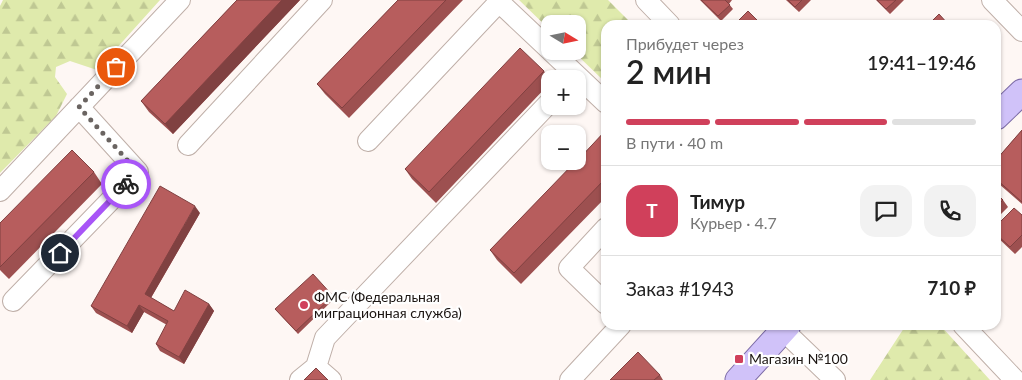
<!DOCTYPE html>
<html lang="ru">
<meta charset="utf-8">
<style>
body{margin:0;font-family:Lato,sans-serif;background:#f2f2f2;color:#222;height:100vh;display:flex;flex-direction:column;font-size:19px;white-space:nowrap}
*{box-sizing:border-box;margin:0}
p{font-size:16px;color:#767676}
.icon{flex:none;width:28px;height:28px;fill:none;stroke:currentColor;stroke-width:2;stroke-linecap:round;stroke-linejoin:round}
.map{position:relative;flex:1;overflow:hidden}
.sheet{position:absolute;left:601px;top:20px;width:400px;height:310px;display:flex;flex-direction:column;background:#fff;border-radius:15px;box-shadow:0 1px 4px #0004}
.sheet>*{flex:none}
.needle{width:32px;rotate:100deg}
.buttons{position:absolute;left:541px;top:15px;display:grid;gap:10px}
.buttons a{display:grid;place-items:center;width:45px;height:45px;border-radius:10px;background:#fff;box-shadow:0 1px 4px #0004;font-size:25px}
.pin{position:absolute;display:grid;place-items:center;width:42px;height:42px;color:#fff;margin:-21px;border:2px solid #fff;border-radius:50%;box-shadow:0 1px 5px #0007}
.courier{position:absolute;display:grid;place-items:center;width:50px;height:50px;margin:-25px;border:4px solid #a855f7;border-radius:50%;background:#fff;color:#222;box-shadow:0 1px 6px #0007}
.summary em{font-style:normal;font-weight:600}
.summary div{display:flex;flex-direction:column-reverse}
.summary{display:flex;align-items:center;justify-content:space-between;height:85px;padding:0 25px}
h1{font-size:32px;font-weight:600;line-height:38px}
.bar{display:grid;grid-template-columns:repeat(4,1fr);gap:8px 5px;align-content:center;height:60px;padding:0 25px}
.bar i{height:6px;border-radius:4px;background:#e0e0e0}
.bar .on{background:#d0405b}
.bar p{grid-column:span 4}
.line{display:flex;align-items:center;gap:12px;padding:0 25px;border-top:1px solid #e0e0e0}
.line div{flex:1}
.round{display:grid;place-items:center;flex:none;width:52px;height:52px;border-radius:15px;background:#f2f2f2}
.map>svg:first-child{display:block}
.forest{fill:url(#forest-firs)}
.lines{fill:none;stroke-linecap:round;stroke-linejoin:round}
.minor-casing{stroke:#bfafa8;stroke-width:22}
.major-casing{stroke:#7c6ba6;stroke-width:27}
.minor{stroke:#fff;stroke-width:20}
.major{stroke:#d0c2f9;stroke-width:25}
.wall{fill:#9d5050}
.shaded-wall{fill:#804141}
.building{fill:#b75d5d;stroke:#804141}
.done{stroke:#6a6461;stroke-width:5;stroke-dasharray:0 9}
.route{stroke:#a855f7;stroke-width:6}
.poi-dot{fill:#d0405b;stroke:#fff;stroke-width:2}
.labels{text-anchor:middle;stroke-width:4.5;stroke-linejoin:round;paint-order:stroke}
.poi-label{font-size:14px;fill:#1b1512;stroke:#fff;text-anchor:start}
</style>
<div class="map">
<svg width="1022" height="380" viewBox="0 0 1022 380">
<defs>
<pattern id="forest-firs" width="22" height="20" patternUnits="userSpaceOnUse" patternTransform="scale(1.25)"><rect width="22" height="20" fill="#dfeaac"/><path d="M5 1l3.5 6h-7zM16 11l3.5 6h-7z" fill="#bfc893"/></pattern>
</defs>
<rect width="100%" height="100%" fill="#fef7f4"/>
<path class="forest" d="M3,0H160L97,70L70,61L56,67L55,77L67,94L56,116L0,173V6Z
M519,0H608L633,25H606V83L573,51H578V24H550V30Z
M906,325H940L990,380H870Z"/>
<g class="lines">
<defs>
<path id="minor" d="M497,0L550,50
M646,0L670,25
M992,0L1022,31
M551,51L606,103
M368,141L499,2
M188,145L322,0
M0,191L180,0
M606,228L569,268L606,304
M13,301L138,172L79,107
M963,325L1015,380
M783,330L835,380
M316,367L331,380
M300,380L316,367L325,338L550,102
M570,380L621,325"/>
<path id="major" d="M996,117L1022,92
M738,380L788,325"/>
</defs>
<use href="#minor" class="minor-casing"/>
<use href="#major" class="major-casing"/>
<use href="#minor" class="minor"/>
<use href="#major" class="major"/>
</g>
<path class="wall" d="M237,0H300L173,134L149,112L141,101Z
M398,0H463L349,118L325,94L317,84Z
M700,0H732L729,4L733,9L721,21Z
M786,0H811L799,12Z
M876,0H904L890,14Z
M544,71L550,79V83L436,203L412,179L405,169Z
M1022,130V204L999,184L996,183V160Z
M606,131V197L521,284L497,260L490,250Z
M94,172L102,184L9,279L0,270V223Z
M996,193L1003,200L1008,207L996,219Z
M200,213L151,298L174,311L209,304L214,311L184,364L160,351L156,344L167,325L144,312L132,333L96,313L91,306Z
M1022,215V247L1015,254L996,236V226Z
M333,296L335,298L298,334L275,309Z
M660,375L663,380H610Z"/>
<path class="shaded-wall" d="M282,0H300L173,134L165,124Z
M195,206L200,213L149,301L145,294Z
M209,304L214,311L184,364L179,357Z
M139,305L144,312L132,333L127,326Z"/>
<path class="building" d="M237,0H282L165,124L141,101Z
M398,0H446L342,108L317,84Z
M701,0H725L730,5L718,16Z
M788,0H802L795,7Z
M877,0H896L886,9Z
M748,11L762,25H734Z
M939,14L949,25H928Z
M520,48L544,71L429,192L405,169Z
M606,130V178L514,273L490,250L576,161H578V160Z
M1022,130V202L996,179V160Z
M72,150L94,172L0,267V223Z
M160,186L195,206L145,294L174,311L185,290L209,304L179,357L156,344L168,321L139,305L127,326L91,306Z
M996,193L1003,200L996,207Z
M1014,208L1022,215V235L1010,247L996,234V226Z
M313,274L333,296L296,331L275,309Z
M638,352L660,375L654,380H610Z
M316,368L328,380H304Z"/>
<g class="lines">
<path class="done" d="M116,67L79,107L138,172L126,184"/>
<path class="route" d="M60,253L126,184"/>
</g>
<g class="poi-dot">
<circle cx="304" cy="305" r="5"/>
<rect x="734" y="354" width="10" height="10" rx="2.5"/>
</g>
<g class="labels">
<g class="poi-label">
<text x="314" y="302">ФМС (Федеральная<tspan x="314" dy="16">миграционная служба)</tspan></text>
<text x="749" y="364">Магазин №100</text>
</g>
</g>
</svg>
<div class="buttons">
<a><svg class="needle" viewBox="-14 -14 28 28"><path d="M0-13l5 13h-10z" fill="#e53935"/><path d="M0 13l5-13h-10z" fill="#767676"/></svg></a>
<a>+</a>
<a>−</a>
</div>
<div class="pin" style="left:116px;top:67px;background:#ea580c"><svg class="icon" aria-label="bag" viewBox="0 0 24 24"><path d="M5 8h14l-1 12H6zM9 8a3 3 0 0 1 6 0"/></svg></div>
<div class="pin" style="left:60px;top:253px;background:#1f2937"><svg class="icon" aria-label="home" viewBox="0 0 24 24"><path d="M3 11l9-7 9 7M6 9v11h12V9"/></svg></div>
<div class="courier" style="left:126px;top:184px"><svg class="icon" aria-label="bike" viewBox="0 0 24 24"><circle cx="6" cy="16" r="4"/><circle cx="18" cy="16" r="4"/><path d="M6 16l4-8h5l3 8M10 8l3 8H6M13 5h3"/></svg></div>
<section class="sheet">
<div class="summary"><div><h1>2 мин</h1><p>Прибудет через</p></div><em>19:41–19:46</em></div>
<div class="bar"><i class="on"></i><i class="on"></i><i class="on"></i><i></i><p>В пути · 40 m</p></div>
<div class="line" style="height:90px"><b class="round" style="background:#d0405b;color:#fff">Т</b><div><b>Тимур</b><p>Курьер · 4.7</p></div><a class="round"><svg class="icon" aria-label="chat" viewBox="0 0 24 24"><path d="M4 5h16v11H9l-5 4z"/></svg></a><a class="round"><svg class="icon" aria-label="phone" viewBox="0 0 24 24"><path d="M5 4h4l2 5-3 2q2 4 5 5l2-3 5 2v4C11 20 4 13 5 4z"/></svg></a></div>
<div class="line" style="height:65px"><div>Заказ #1943</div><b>710 ₽</b></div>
</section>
</div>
